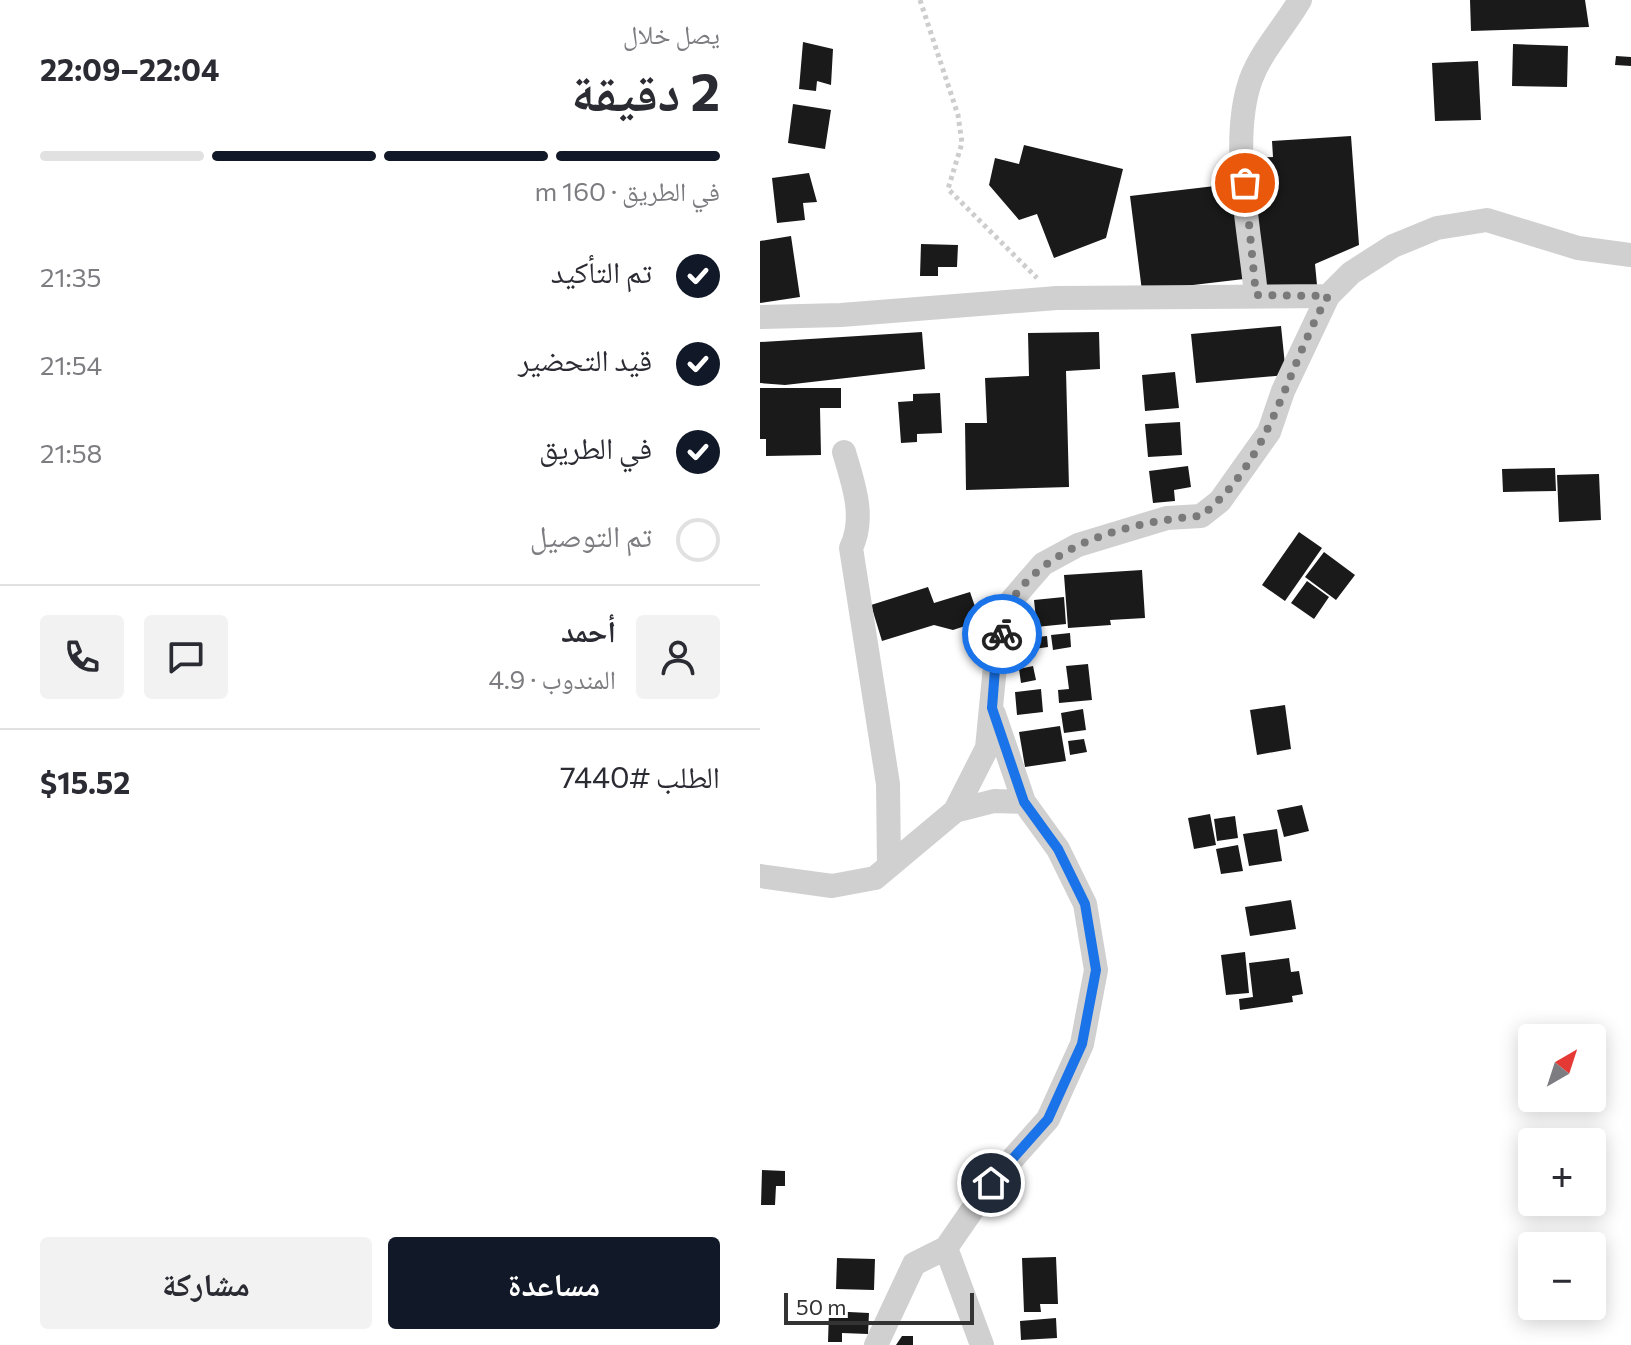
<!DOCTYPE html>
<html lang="ar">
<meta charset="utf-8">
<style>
body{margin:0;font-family:Commissioner,"Noto Naskh Arabic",sans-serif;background:#f2f2f3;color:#2b2b33;direction:rtl;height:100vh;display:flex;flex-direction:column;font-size:30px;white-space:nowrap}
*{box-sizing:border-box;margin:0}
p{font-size:26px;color:#7c7c81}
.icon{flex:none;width:44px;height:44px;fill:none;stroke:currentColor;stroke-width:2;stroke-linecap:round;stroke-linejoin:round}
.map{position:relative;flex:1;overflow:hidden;direction:ltr}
.side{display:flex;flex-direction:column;background:#fff;width:760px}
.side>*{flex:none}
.needle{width:52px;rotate:39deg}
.fabs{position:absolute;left:758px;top:1024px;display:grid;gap:16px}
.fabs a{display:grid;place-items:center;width:88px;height:88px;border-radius:8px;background:#fff;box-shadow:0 4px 20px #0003;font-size:40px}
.scale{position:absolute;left:24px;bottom:20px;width:190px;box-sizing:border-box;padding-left:8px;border:4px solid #333;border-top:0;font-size:22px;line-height:28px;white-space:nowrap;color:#333;-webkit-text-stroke:6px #fff;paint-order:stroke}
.pin{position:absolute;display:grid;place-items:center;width:68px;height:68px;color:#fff;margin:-34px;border:4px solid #fff;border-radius:50%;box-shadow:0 2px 8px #0007}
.courier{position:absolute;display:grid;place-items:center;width:80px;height:80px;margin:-40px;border:6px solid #1a73e8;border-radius:50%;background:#fff;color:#222;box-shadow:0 2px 10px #0007}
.headline em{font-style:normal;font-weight:700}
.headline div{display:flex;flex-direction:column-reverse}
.headline{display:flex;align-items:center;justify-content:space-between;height:136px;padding:0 40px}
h1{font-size:52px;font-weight:700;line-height:60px}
.bar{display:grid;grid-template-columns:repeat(4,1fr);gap:12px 8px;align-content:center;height:96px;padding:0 40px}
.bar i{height:10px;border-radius:6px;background:#e1e1e2}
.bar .active{background:#111827}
.bar p{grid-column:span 4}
.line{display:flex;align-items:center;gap:20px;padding:0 40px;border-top:2px solid #e1e1e2}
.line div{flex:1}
.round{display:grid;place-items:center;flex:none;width:84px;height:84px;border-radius:8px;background:#f2f2f3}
ol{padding:0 40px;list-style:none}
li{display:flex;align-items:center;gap:24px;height:88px}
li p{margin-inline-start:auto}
li .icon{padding:8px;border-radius:50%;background:#111827;color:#fff;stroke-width:4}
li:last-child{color:#7c7c81}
li i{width:44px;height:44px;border:4px solid #e1e1e2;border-radius:50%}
.button{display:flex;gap:16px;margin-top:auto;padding:16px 40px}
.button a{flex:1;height:92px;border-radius:8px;background:#111827;color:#fff;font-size:32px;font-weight:700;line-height:92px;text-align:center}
.button a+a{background:#f2f2f3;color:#2b2b33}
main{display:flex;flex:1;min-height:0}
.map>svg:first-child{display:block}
.building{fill:#1a1a1a}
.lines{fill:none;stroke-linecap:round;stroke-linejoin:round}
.path{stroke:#cdcdcd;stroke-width:5;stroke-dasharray:4 4;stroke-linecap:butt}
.street{stroke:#d0d0d0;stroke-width:24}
.done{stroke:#7a7a7a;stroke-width:8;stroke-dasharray:0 14.4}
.route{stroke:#1a73e8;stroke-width:10}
</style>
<main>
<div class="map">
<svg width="871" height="1345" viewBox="0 0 871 1345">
<rect width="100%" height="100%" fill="#fff"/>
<path class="building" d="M710,0H825L829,27L711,31Z
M43,42L73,49L71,85L57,81L56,91L39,89Z
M753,44L808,46L807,87L752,86Z
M856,56L871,57V66L855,65Z
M718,61L721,120L675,121L672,63Z
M33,104L71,110L65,149L28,143Z
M591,136L599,245L555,264L557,285L503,288L493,158L513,157L512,141Z
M264,145L363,169L346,238L294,258L277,214L259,220L229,185L235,158L259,164Z
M49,173L57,202L43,203L45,220L17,223L12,178Z
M472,184L484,279L382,291L370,196Z
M31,236L40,297L0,303V241Z
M161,244L198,245L197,267H178V276H160Z
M521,326L526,375L436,383L431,334Z
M162,332L165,369L25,385L0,383V342Z
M339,332L340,369L306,371L309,487L206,490L205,423H227L225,378L269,376L268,333Z
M415,372L419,408L385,411L382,375Z
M0,388H81V408H60L61,455L6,456V439H0Z
M180,393L182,433L157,434V442L141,443L138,402L153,401V394Z
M420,422L422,455L388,457L385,424Z
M428,466L431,487L414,490L415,501L393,503L389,471Z
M795,468L796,491L743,492L742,469Z
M839,474L841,520L799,522L797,475Z
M539,532L562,548L525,601L502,585Z
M564,552L595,575L576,600L545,577Z
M382,570L385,618L350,620L351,625L308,628L304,575Z
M547,581L569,597L554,619L531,603Z
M168,587L174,603L210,592L220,621L193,630L174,625L122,641L111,605Z
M304,597L306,624L276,627L277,637L287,636L288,647L267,650L263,620L276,619L274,600Z
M310,633L311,647L293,650L291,635Z
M265,645L266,659L251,661L249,648Z
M328,664L332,700L299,703L298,690L309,689L306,666Z
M273,666L276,680L261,683L259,669Z
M281,689L283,712L257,715L255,692Z
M525,705L531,749L497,755L490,710Z
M323,709L326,730L304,733L301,713Z
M300,726L306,761L265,767L259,732Z
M324,739L327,752L310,755L308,741Z
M542,805L549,831L524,837L517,810Z
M450,814L456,845L434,849L428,818Z
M475,816L478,838L457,841L454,819Z
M517,829L522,861L489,866L483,834Z
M478,845L483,871L461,874L456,849Z
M531,900L536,929L490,936L485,907Z
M485,952L489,993L466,995L461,955Z
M529,958L531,972L539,971L543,994L532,996L533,1002L480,1010L479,999L493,997L489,963Z
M2,1170L25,1171V1186H16L15,1205H1Z
M296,1257L298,1304H280L281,1312H264L262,1258Z
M77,1258L115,1259L114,1290L76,1289Z
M69,1311L109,1313L108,1334L82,1333V1342H68Z
M296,1318L297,1338L261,1340L260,1321Z
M142,1336H153V1345H136Z"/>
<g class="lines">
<path class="path" d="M160,0L198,115L202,143L188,189L277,278"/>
<path class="street" d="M496,295C490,230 469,140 491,79C502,50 525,26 540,0
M0,317L81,315L297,298L568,296
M84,452C93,483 106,517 91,548L128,784L129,866
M195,811L234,801L264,802
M0,876L72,886L115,878L195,811L227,748L236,656L251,601L283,564L318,545L407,518L441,516L460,501L509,432L523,391L568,296L591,273L633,246L677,228L727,220L818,248L871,255
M186,1248L222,1345
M116,1345L154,1264L186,1248L231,1183L288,1119L322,1044L336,970L325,904L298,849L264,802L234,714"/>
</g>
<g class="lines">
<path class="done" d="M242,634C245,623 246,608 253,598C293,541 375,521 441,516C512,460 525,371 568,296L496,295L485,183"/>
<path class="route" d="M231,1183L288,1119L322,1044L336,970L325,904L298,849L264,802L232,708L236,656L242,634"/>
</g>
</svg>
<div class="fabs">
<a><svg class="needle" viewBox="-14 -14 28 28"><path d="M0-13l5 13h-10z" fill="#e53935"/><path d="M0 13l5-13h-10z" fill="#7c7c81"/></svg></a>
<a>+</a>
<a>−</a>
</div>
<div class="scale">50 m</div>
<div class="pin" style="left:485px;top:183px;background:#ea580c"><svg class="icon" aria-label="bag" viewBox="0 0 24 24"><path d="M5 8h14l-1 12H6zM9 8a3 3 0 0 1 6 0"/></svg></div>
<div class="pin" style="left:231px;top:1183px;background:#1f2937"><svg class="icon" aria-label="home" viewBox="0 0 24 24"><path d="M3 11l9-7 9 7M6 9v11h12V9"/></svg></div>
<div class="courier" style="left:242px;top:634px"><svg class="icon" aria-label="bike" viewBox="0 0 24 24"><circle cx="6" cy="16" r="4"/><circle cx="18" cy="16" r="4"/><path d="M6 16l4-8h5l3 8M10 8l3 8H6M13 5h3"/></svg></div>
</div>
<section class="side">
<div class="headline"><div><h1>2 دقيقة</h1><p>يصل خلال</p></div><em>22:04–22:09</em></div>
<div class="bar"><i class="active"></i><i class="active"></i><i class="active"></i><i></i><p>في الطريق · 160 m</p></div>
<ol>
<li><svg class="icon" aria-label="check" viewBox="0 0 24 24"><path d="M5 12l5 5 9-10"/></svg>تم التأكيد<p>21:35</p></li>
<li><svg class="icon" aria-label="check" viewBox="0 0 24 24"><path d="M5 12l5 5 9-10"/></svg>قيد التحضير<p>21:54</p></li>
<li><svg class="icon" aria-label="check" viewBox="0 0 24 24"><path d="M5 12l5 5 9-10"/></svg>في الطريق<p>21:58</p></li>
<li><i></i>تم التوصيل</li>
</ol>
<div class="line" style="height:144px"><a class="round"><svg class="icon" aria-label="person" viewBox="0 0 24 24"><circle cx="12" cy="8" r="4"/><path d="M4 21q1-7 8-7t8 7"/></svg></a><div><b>أحمد</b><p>المندوب · 4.9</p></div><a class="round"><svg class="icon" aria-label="chat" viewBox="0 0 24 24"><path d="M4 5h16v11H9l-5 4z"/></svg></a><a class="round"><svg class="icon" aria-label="phone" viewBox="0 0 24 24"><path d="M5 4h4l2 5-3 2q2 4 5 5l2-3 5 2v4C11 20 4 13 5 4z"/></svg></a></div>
<div class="line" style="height:104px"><div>الطلب #7440</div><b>$15.52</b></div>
<div class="button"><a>مساعدة</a><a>مشاركة</a></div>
</section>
</main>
